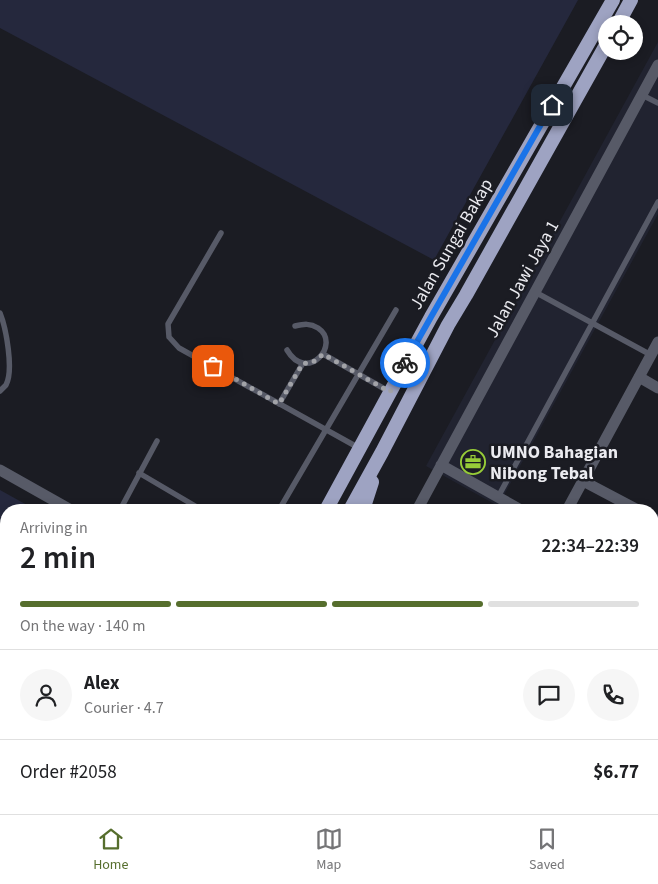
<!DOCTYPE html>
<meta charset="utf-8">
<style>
body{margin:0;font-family:"Source Sans 3",sans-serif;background:#f6f6f6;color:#202124;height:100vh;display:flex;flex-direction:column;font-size:19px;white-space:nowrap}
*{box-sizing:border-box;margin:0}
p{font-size:16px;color:#757577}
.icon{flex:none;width:28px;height:28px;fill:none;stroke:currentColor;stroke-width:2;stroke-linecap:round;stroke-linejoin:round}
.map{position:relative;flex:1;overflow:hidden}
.panel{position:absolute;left:0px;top:504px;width:659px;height:311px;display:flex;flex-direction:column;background:#fff;border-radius:20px 20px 0 0;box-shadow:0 2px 8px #0003}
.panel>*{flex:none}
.controls{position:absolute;left:598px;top:15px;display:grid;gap:10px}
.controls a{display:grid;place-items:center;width:45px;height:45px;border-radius:50%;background:#fff;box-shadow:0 2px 8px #0003;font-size:25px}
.pin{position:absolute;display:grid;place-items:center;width:42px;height:42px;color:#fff;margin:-21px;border-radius:10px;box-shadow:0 2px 8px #0006}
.courier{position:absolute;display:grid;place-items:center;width:50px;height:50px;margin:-25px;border:4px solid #1a73e8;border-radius:50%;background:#fff;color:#222;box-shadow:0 1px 6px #0007}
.overview em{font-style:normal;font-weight:600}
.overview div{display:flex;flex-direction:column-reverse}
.overview{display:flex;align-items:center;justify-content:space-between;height:85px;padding:0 20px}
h1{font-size:32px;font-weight:600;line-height:38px}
.bar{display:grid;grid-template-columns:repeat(4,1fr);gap:8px 5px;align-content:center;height:60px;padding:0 20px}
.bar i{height:6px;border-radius:4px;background:#e0e0e0}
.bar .active{background:#566e2d}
.bar p{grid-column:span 4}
.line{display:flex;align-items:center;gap:12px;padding:0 20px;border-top:1px solid #e0e0e0}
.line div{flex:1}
.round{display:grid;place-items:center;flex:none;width:52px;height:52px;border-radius:26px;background:#f6f6f6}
.dock{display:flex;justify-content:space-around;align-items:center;height:70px;border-top:1px solid #e0e0e0;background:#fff;font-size:14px;color:#757577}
.dock a{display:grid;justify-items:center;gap:2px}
.dock .active{color:#566e2d}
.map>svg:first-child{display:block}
.built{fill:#212330}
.green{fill:#25283d}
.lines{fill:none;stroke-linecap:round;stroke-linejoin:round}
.service{stroke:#575a67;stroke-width:5.5}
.minor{stroke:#575a67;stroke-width:11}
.trunk{stroke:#9ea3c2;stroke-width:14}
.done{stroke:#a2a3a8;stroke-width:5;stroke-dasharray:0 9}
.route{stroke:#1a73e8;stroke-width:6}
.labels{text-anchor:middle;stroke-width:5;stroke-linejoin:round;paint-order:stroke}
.street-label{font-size:18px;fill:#ebebf0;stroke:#1b1c23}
.poi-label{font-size:18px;font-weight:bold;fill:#ebebf0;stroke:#1b1c23;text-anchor:start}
</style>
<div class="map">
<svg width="658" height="814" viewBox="0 0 658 814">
<rect width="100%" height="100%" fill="#1b1c23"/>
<path class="built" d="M658,42V214L498,506L426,466Z
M250,809H363L373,814H247Z"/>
<path class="green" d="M0,0H578L434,260L0,28Z
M0,490L36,510H6V809H97L94,814H0Z"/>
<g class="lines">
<path class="service" d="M642,95L658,103
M221,233L168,324L169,337L179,348L359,448
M535,292L651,355
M0,313C6,328 14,370 6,385C5,386 1,390 0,391
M287,350C307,384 342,344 318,328C310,323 304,324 295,326
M323,354L390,392
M279,404L303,363
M139,473L202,510
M498,497L658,202
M120,510L157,441
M279,510L396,310
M314,809L324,814
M112,814L114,809
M233,814L236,809"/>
<path class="minor" d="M639,377L658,388
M441,465L521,510
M0,470L71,510
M583,481L638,510
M417,510L658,65
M567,510L658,342
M652,518L658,521
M652,652L658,655
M652,797L658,800
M391,809L401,814
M530,814L532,809"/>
<path class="trunk" d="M618,24L631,0
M326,510L431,317L613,0
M350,510L382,452L448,325L466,295L606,45
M363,510L372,482
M174,814L177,809"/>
</g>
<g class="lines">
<path class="done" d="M213,366L279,404L303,363C312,364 317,360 323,354L390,392L405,363"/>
<path class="route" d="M405,363L431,317L552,105"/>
</g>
<defs>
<symbol id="office-ring" viewBox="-11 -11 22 22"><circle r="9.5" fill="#1b1c23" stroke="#97cc38" stroke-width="1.5"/><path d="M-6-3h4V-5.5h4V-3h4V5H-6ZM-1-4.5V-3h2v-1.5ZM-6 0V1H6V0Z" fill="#97cc38"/></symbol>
</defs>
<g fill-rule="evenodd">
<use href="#office-ring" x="459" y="448" width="28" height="28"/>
</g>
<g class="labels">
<g class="street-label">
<text transform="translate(451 244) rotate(-60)" y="6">Jalan Sungai Bakap</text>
<text transform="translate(522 279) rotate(-61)" y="6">Jalan Jawi Jaya 1</text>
</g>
<g class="poi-label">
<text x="490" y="458">UMNO Bahagian<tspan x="490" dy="21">Nibong Tebal</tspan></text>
</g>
</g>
</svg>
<div class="controls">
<a><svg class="icon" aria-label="locate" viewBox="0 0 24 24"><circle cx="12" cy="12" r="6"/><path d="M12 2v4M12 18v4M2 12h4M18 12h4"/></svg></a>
</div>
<div class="pin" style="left:213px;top:366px;background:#ea580c"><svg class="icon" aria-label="bag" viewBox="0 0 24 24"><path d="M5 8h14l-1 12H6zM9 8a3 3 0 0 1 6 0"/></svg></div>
<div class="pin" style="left:552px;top:105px;background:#1f2937"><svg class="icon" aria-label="home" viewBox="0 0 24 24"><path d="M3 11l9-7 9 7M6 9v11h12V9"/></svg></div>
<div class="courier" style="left:405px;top:363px"><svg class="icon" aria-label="bike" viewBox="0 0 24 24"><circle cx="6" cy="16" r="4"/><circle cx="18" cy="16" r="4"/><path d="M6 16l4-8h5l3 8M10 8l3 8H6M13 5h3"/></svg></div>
<section class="panel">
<div class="overview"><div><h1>2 min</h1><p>Arriving in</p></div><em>22:34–22:39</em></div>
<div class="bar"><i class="active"></i><i class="active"></i><i class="active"></i><i></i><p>On the way · 140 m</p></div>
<div class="line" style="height:90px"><a class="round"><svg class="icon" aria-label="person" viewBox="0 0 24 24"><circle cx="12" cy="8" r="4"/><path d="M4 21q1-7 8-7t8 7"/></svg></a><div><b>Alex</b><p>Courier · 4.7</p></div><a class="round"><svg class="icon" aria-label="chat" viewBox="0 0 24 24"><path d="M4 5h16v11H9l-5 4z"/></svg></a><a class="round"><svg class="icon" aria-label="phone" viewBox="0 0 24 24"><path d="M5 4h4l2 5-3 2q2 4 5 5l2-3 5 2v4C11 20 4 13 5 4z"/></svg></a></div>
<div class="line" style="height:65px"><div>Order #2058</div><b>$6.77</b></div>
</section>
</div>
<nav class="dock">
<a class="active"><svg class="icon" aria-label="home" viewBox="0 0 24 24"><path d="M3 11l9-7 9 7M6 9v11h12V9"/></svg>Home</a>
<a><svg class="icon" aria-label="map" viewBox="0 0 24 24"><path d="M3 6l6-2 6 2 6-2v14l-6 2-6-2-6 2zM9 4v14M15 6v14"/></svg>Map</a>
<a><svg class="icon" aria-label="saved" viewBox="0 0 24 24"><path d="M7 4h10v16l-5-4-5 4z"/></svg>Saved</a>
</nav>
